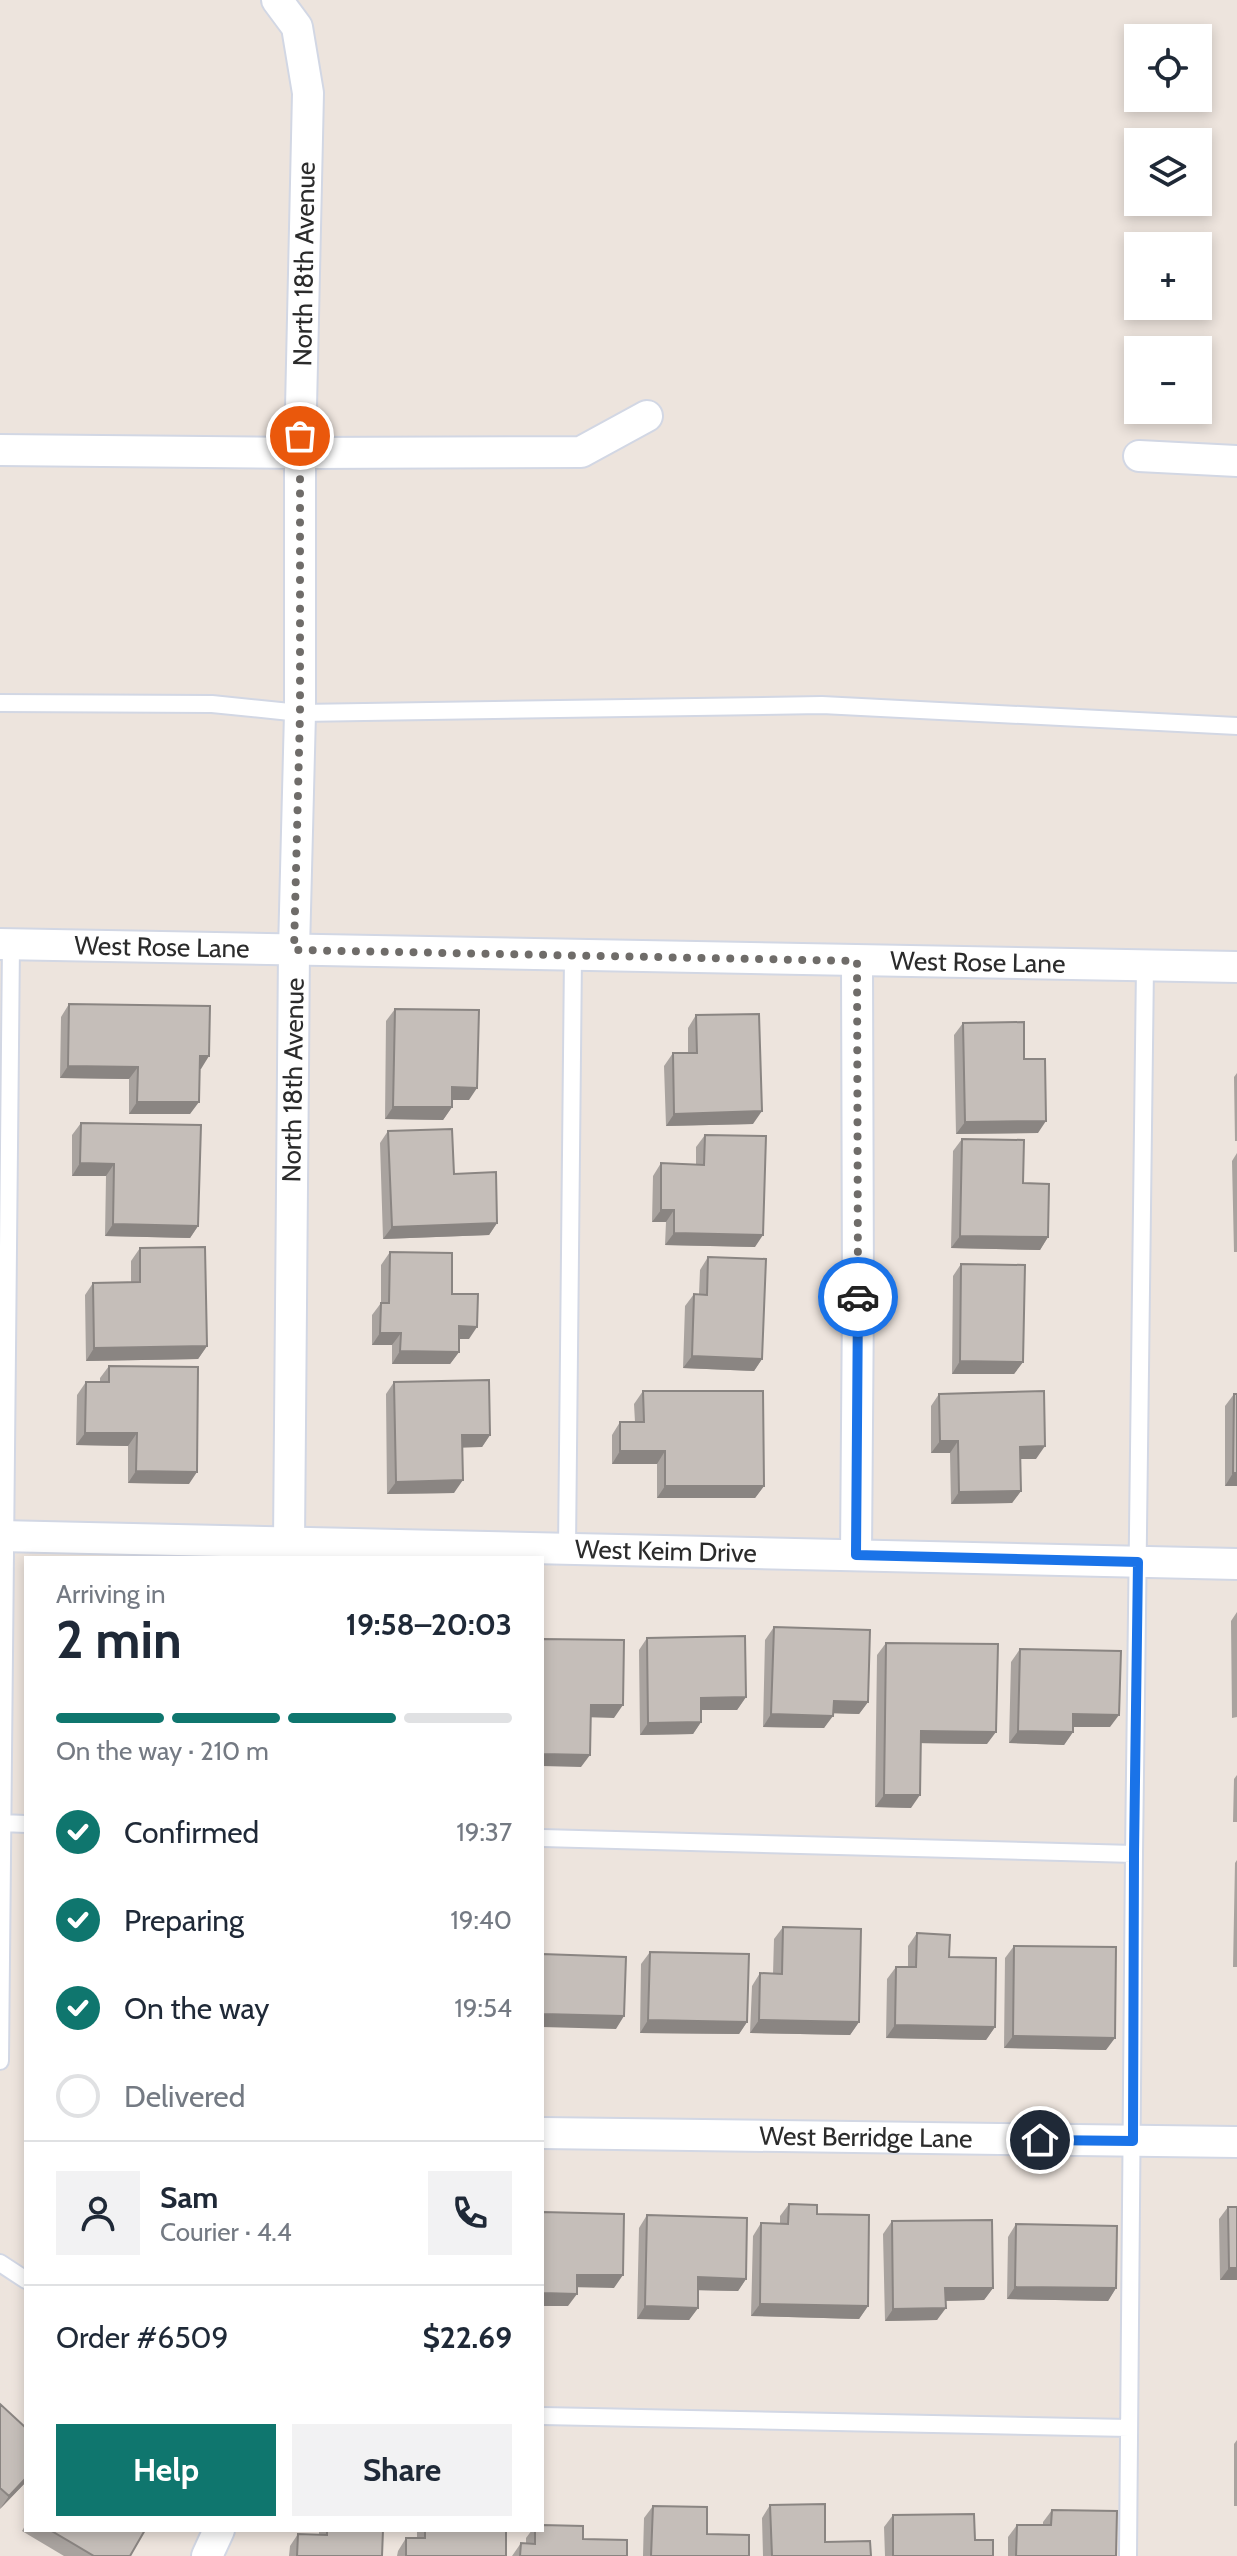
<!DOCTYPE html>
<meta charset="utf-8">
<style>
body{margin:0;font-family:Cabin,sans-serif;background:#f2f2f3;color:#1f2937;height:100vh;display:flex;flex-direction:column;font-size:30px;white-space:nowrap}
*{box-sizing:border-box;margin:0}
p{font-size:26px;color:#747a83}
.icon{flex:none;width:44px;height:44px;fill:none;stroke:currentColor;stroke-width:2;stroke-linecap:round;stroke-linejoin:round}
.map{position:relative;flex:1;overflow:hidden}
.drawer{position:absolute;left:24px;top:1556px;width:520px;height:976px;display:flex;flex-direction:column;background:#fff;border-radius:0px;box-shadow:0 4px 12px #0003}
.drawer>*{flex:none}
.fabs{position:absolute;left:1124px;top:24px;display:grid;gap:16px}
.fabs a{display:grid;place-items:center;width:88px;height:88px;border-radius:0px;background:#fff;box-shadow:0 4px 12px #0003;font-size:40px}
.pin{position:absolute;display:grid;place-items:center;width:68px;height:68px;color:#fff;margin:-34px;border:4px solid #fff;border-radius:50%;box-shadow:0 2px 8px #0007}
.courier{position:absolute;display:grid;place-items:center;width:80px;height:80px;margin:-40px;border:6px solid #1a73e8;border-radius:50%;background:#fff;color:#222;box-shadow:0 2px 10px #0007}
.head em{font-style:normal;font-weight:800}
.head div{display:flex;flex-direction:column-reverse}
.head{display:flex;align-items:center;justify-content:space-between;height:136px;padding:0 32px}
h1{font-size:52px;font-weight:800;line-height:60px}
.bar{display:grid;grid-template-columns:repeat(4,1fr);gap:12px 8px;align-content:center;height:96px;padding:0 32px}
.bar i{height:10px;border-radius:6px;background:#e0e1e3}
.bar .selected{background:#0f766e}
.bar p{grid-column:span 4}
.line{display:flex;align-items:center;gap:20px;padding:0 32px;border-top:2px solid #e0e1e3}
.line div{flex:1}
.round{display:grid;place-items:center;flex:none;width:84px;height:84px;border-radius:0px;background:#f2f2f3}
ol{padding:0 32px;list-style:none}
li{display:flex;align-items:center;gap:24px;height:88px}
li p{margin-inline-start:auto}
li .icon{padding:8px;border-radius:50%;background:#0f766e;color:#fff;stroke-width:4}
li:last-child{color:#747a83}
li i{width:44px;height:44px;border:4px solid #e0e1e3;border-radius:50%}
.primary-button{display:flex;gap:16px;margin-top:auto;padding:16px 32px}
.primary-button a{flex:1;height:92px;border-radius:0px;background:#0f766e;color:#fff;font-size:32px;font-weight:800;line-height:92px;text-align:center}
.primary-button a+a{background:#f2f2f3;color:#1f2937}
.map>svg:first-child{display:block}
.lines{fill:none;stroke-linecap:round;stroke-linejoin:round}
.service-casing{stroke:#d2d7e4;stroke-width:20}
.minor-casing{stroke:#d2d7e4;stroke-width:34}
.service{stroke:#fff;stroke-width:16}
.minor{stroke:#fff;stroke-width:30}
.wall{fill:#a9a39f}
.shaded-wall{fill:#8a8582}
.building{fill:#c5beb9;stroke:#8a8582;stroke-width:2}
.done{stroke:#6f6c69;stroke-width:8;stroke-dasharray:0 14.4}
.route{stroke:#1a73e8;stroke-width:10}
.labels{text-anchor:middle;stroke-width:6;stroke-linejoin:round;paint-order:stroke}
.street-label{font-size:26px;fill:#2b2b2b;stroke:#fff}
</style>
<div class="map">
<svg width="1237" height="2556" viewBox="0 0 1237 2556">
<rect width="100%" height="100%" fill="#ede4dd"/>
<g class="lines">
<defs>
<path id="service" d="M0,703L212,704L300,713L822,705L1237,726
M567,1549L573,956
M1,1823L26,1824
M542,1838L1134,1854
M0,2061L11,944
M0,2263L26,2280
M542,2416L1129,2428
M1128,2556L1134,1854L1145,966"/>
<g id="minor">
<path d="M277,0L297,27L308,93L300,453V713L294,950L289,1543"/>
<path d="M0,450L300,453L581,452L647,416"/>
<path d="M1139,456L1237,461"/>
<path id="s1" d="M0,944L1237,967"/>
<path id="s2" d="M0,1536L1237,1564"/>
<path d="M856,1555L858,1297L857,961"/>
<path id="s3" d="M542,2133L1237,2142"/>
<path d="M207,2556L219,2530"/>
</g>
</defs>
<use href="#service" class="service-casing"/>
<use href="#minor" class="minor-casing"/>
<use href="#service" class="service"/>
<use href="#minor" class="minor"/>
</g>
<path class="wall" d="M69,1004L209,1056L199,1069L190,1114H129V1079L60,1078L61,1017Z
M395,1009L469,1100H452V1107L443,1120L385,1119L386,1021Z
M696,1015L753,1124L666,1126L664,1066L673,1053H688V1028Z
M963,1023L1024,1059L1038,1133L956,1134L954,1035Z
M1237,1073V1141H1235L1234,1077Z
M81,1123L198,1226L190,1238L105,1236L106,1176H72V1135Z
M388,1131L454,1174L497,1223L489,1235L383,1239L380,1143Z
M705,1135L755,1247L665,1245L666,1222H652L653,1176L661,1163L696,1164V1147Z
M962,1139L1023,1183L1048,1237L1040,1250L951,1248L953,1151Z
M1237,1153V1252H1234L1232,1161Z
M140,1248L207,1346L198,1359L86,1361L85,1295L93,1283L131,1282V1261Z
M390,1252L452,1294L469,1339H459V1352L450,1364H392V1345H372V1315L381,1303V1265Z
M708,1257L762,1359L754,1371L683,1368L685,1306L694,1294H699L700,1270Z
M961,1264L1023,1362L1014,1374H952L953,1276Z
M109,1366L189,1484L128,1483V1446L76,1445L77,1395L86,1382H100V1378Z
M394,1382L490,1435L482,1447H462L454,1493L387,1494L386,1394Z
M643,1391L764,1486L755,1498H657V1464H612V1435L620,1422H635L634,1404Z
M939,1394L1036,1459H1020L1021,1491L1012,1503L951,1504L950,1453H931V1406Z
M1234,1394H1237V1486H1225V1406Z
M1237,1612V1717L1232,1718L1231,1621Z
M774,1627L868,1702L859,1714L833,1713L824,1728L763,1727L765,1640Z
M647,1638L746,1697L737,1710H701V1722L693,1734L640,1735L639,1650Z
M886,1643L987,1744L921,1743L911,1808L875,1807L877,1655Z
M1020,1649L1110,1727H1073V1732L1064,1745L1009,1743L1011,1662Z
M26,1653V1710H25Z
M1237,1775V1822H1233L1234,1779Z
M1237,1860V1967H1233L1235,1863Z
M783,1927L859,2022L850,2035L750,2033L752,1986L760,1973L773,1974L774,1939Z
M917,1933L949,1957L995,2027L986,2040L886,2038L887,1979L896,1967H908V1946Z
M1014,1946L1106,2050L1004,2048L1005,1958Z
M650,1952L747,2022L739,2034L640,2033L641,1964Z
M789,2204L817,2214L868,2306L859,2319L751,2316L753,2236L761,2223L780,2224V2216Z
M1228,2207H1237V2280H1220L1219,2219Z
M647,2215L746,2279L738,2291L698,2290V2308L689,2320L637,2319L639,2228Z
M892,2221L993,2288L984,2300L946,2301L937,2320L885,2321L883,2234Z
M1016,2224L1116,2288L1108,2301L1007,2299L1008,2237Z
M0,2404L26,2428V2482L0,2509Z
M1237,2440V2506H1234V2444Z
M770,2505L825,2542L871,2556H763L762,2518Z
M653,2506L707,2534L749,2556H643L644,2518Z
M1052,2510L1116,2556H1008V2537L1017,2525H1043V2522Z
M893,2515L993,2556H885L884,2527Z
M26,2524V2530H145L130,2556H64L22,2531Z
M319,2530H383L382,2556H289L290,2546L298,2534L319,2535Z
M417,2530L506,2531V2556H397L398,2551L406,2538H417Z
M532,2530H542L583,2539L627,2556H512L521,2543L526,2544V2538Z"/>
<path class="shaded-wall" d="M200,1056H209L201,1069H191Z
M68,1066L138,1067L129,1079L60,1078Z
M452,1087L477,1088L469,1100H443Z
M137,1102H199L190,1114H129Z
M393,1107H452L443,1120L385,1119Z
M762,1111L753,1124L666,1126L674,1114Z
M1046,1121L1038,1133L956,1134L965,1122Z
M80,1163L114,1164L106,1176H72Z
M661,1210H674L666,1222H652Z
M497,1223L489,1235L383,1239L392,1227Z
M113,1224L198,1226L190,1238L105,1236Z
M674,1233L763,1235L755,1247L665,1245Z
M960,1236L1048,1237L1040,1250L951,1248Z
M459,1326L477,1327L469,1339H450Z
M380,1333H401L392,1345H372Z
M207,1346L198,1359L86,1361L94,1348Z
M400,1351L459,1352L450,1364H392Z
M692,1356L762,1359L754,1371L683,1368Z
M960,1361L1023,1362L1014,1374H952Z
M85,1433H137L128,1446L76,1445Z
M462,1435H490L482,1447L453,1448Z
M940,1441H958L950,1453H931Z
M1045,1446L1036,1459H1011L1020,1447Z
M620,1451H665L657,1464H612Z
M136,1471L197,1472L189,1484L128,1483Z
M1233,1473H1237V1486H1225Z
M463,1480L454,1493L387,1494L396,1482Z
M665,1486H764L755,1498H657Z
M1021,1491L1012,1503L951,1504L959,1492Z
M746,1697L737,1710H693L701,1698Z
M834,1701L868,1702L859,1714L825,1713Z
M591,1705H623L614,1718L582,1717Z
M771,1714L833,1716L824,1728L763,1727Z
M1073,1714L1119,1715L1110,1727H1064Z
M701,1722L693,1734L640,1735L648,1723Z
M921,1731L996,1732L987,1744L912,1743Z
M1018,1731L1073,1732L1064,1745L1009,1743Z
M542,1754L590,1755L581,1767L542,1766Z
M884,1795H920L911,1808L875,1807Z
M542,2014L624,2016L616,2029L542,2027Z
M648,2020L747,2022L739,2034L640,2033Z
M759,2020L859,2022L850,2035L750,2033Z
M895,2025L995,2027L986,2040L886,2038Z
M1013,2036L1115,2038L1106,2050L1004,2048Z
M1229,2268H1237V2280H1220Z
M577,2275H623L614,2288L568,2287Z
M698,2277L746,2279L738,2291L689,2290Z
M1015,2287L1116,2288L1108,2301L1007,2299Z
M945,2288H993L984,2300L937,2301Z
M542,2293L577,2294L568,2306H542Z
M760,2304L868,2306L859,2319L751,2316Z
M645,2306L698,2308L689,2320L637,2319Z
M946,2308L937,2320L885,2321L893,2309Z
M26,2478V2482L0,2509L9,2496Z"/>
<path class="building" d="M69,1004L210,1006L209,1056H200L199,1102H137L138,1067L68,1066Z
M395,1009L479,1010L477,1088L452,1087V1107H393Z
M759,1014L762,1111L674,1114L673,1053H697L696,1015Z
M1024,1022V1059H1045L1046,1121L965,1122L963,1023Z
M81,1123L201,1125L198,1226L113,1224L114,1164L80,1163Z
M452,1129L454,1174L496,1172L497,1223L392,1227L388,1131Z
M705,1135L766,1136L763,1235L674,1233V1210H661V1163L704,1165Z
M962,1139L1024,1140L1023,1183L1049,1184L1048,1237L960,1236Z
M205,1247L207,1346L94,1348L93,1283L140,1282V1248Z
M390,1252L452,1253V1294H478L477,1327L459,1326V1352L400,1351L401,1333H380L381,1303H389Z
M708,1257L766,1259L762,1359L692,1356L694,1294L707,1295Z
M961,1264L1025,1265L1023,1362L960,1361Z
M109,1366L198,1367L197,1472L136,1471L137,1433H85L86,1382H109Z
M489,1380L490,1435H462L463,1480L396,1482L394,1382Z
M643,1391H763L764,1486H665V1451H620V1422H644Z
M1044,1391L1045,1446L1020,1447L1021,1491L959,1492L958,1441H940L939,1394Z
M1234,1394H1237V1473H1233Z
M774,1627L870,1630L868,1702L834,1701L833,1716L771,1714Z
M745,1636L746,1697L701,1698V1722L648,1723L647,1638Z
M542,1639L624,1640L623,1705H591L590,1755L542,1754Z
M886,1643L998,1644L996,1732L921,1731L920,1795H884Z
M1020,1649L1121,1651L1119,1715L1073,1714V1732L1018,1731Z
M783,1927L861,1929L859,2022L759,2020L760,1973L782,1974Z
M917,1933L950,1935L949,1957L996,1958L995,2027L895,2025L896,1967H916Z
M1014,1946L1116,1947L1115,2038L1013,2036Z
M650,1952L749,1954L747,2022L648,2020Z
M542,1954L626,1957L624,2016L542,2014Z
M789,2204L817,2205V2214L869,2215L868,2306L760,2304L761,2223L788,2224Z
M1228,2207H1237V2268H1229Z
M542,2212L624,2214L623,2275H577V2294L542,2293Z
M647,2215L747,2218L746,2279L698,2277V2308L645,2306Z
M992,2220L993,2288H945L946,2308L893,2309L892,2221Z
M1016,2224L1117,2226L1116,2288L1015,2287Z
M0,2404L26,2428V2478L9,2496L0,2488Z
M825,2504V2542L870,2541L871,2556H772L770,2505Z
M653,2506L707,2507V2534L749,2535V2556H651Z
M1052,2510L1117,2511L1116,2556H1016L1017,2525H1051Z
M974,2514L975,2540H993V2556H893V2515Z
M542,2525L583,2526V2539L627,2540V2556H520L521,2543L535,2544V2530H542Z
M50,2530H145L130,2556H94Z
M327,2530H383L382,2556H297L298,2534L327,2535Z
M425,2530L506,2531V2556H406V2538H425Z"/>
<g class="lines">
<path class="done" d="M300,436V713L294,950L857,961L858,1297"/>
<path class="route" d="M858,1297L856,1555L1138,1562L1134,1854L1133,2141L1040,2140"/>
</g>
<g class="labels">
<g class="street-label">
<text transform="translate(304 264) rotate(-89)" y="9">North 18th Avenue</text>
<text dy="9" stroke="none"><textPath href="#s1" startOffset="162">West Rose Lane</textPath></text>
<text dy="9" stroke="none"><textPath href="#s1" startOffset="978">West Rose Lane</textPath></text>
<text transform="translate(293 1080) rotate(-89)" y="9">North 18th Avenue</text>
<text dy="9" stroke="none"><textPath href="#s2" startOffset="666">West Keim Drive</textPath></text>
<text dy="9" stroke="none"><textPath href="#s3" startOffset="324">West Berridge Lane</textPath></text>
</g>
</g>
</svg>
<div class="fabs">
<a><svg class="icon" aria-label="locate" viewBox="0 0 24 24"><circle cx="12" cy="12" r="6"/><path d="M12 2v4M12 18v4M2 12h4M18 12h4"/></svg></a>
<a><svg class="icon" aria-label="layers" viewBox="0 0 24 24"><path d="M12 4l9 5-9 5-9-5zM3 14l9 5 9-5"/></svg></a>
<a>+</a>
<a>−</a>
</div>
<div class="pin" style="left:300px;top:436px;background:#ea580c"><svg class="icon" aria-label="bag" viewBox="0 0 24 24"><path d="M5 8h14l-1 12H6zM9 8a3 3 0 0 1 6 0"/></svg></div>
<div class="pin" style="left:1040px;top:2140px;background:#1f2937"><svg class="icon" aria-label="home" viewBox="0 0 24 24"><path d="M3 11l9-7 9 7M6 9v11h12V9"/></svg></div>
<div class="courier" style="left:858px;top:1297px"><svg class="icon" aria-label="car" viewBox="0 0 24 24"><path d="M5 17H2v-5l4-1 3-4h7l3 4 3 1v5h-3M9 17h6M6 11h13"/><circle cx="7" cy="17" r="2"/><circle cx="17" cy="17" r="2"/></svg></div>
<section class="drawer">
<div class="head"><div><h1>2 min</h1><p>Arriving in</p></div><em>19:58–20:03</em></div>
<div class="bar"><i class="selected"></i><i class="selected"></i><i class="selected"></i><i></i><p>On the way · 210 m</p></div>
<ol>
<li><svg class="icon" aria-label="check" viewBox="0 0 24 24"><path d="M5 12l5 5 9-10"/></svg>Confirmed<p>19:37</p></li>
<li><svg class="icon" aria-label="check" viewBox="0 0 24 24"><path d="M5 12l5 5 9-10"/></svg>Preparing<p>19:40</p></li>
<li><svg class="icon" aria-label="check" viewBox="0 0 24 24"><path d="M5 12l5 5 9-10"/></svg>On the way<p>19:54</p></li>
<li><i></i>Delivered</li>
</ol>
<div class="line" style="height:144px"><a class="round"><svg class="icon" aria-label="person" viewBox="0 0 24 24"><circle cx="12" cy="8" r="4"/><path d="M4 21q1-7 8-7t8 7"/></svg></a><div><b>Sam</b><p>Courier · 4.4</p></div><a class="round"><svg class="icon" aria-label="phone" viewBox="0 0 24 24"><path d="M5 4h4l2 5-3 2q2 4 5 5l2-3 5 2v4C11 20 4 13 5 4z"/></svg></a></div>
<div class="line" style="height:104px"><div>Order #6509</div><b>$22.69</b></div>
<div class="primary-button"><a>Help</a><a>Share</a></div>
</section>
</div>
